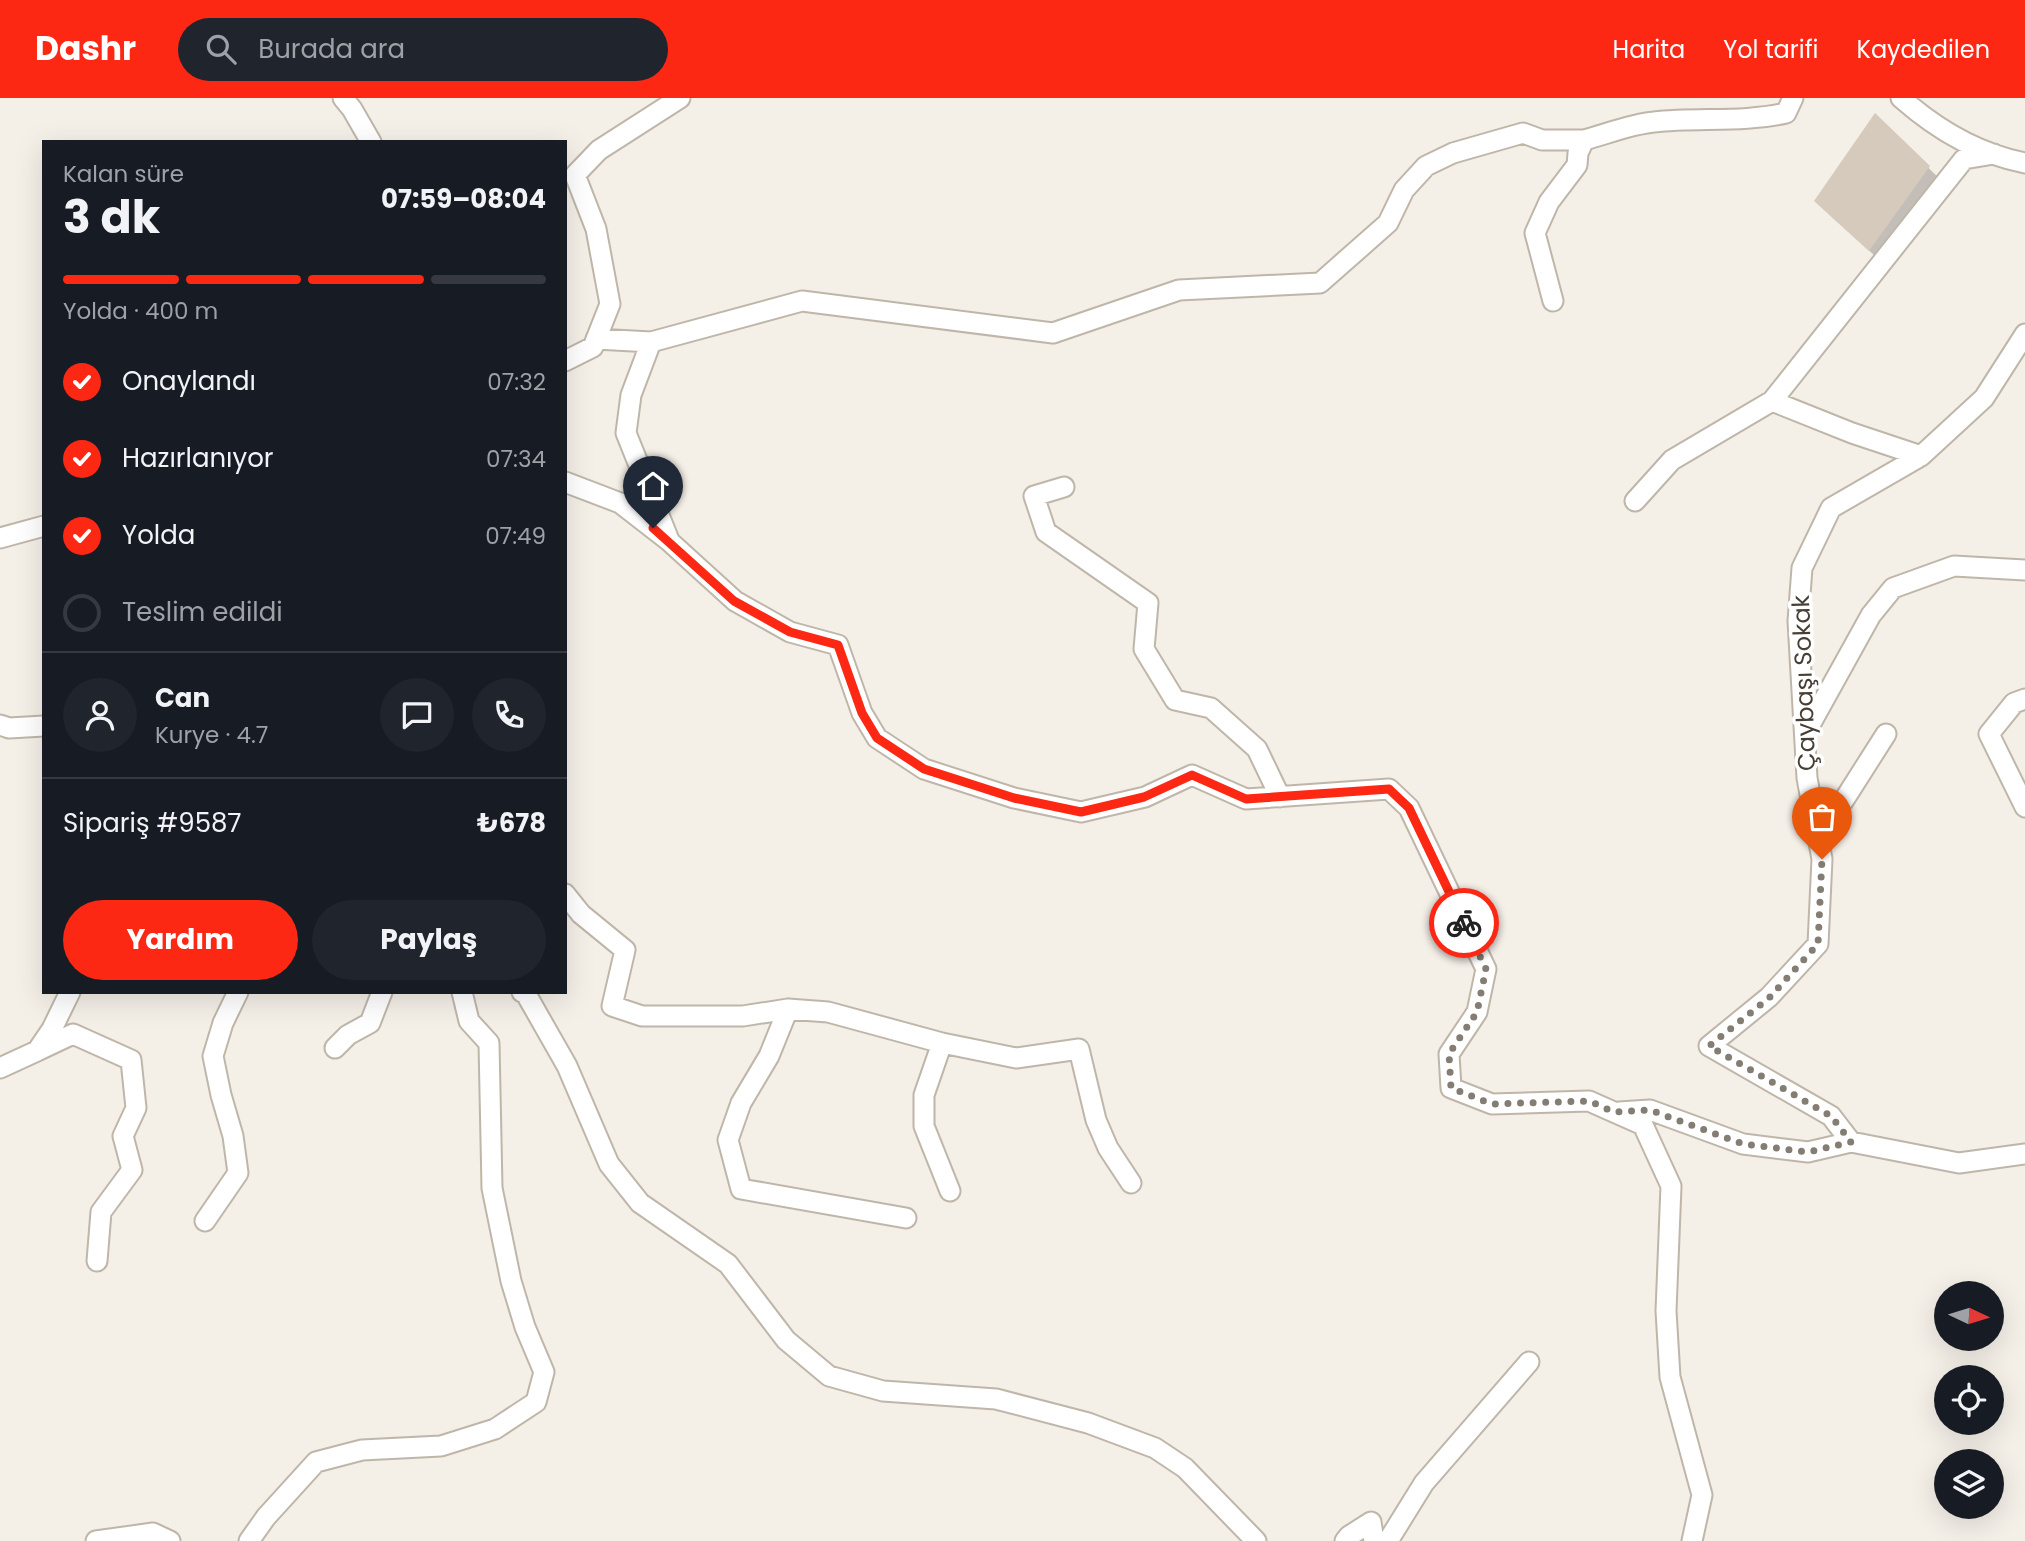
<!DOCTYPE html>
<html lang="tr">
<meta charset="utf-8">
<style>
body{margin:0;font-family:Poppins,sans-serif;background:#20242c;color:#f1f3f6;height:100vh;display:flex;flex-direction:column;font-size:26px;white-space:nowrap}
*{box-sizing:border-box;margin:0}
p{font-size:23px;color:#9ea1a6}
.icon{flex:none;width:38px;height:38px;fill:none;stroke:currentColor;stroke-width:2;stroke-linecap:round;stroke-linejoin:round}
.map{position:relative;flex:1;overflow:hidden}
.panel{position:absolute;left:42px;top:42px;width:525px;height:854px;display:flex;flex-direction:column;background:#171b24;border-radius:0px;box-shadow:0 7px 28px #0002}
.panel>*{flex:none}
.needle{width:46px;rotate:94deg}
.controls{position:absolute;left:1934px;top:1183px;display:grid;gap:14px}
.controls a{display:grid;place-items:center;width:70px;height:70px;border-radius:50%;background:#171b24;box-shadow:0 7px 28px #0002;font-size:35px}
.pin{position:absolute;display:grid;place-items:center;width:60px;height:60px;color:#fff;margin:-72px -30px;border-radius:50% 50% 50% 0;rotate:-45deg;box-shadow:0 0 7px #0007}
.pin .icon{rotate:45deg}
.courier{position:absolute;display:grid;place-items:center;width:70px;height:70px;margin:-35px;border:5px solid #fd2814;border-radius:50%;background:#fff;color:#222;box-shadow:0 2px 9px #0007}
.summary em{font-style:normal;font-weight:700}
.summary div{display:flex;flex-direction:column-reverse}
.summary{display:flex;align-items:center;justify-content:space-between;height:119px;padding:0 21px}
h1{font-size:46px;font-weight:700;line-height:52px}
.bar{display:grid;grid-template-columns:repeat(4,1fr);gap:10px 7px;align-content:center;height:84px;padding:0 21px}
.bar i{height:9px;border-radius:5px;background:#363941}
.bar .active{background:#fd2814}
.bar p{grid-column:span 4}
.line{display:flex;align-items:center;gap:18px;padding:0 21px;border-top:2px solid #363941}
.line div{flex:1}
.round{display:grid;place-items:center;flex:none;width:74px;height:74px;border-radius:37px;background:#20242c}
ol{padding:0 21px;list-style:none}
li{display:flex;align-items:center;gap:21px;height:77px}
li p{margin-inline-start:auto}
li .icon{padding:7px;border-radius:50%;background:#fd2814;color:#fff;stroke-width:4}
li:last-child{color:#9ea1a6}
li i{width:38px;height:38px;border:4px solid #363941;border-radius:50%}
.primary-button{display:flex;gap:14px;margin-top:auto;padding:14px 21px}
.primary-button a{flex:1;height:80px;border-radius:42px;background:#fd2814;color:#fff;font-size:28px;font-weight:700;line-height:80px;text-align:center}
.primary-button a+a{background:#20242c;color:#f1f3f6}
header{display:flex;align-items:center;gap:42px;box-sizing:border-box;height:98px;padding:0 35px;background:#fd2814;color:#fff}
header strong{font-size:33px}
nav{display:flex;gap:38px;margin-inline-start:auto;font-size:24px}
.search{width:490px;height:63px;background:#20242c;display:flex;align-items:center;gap:18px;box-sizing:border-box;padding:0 24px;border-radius:38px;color:#9ea1a6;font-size:26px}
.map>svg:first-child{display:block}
.shadow{fill:#0003}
.building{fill:#d5cabc}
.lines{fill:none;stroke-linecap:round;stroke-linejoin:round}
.street-casing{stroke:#bfb6a9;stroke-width:23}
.street{stroke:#fff;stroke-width:19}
.done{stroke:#847d73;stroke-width:7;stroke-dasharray:0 12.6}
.route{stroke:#fd2814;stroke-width:9}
.labels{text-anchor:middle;stroke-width:7;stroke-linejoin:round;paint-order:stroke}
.street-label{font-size:24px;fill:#473f35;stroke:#fff}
</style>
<header>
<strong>Dashr</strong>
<div class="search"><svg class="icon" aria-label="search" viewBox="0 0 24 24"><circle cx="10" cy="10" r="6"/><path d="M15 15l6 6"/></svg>Burada ara</div>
<nav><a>Harita</a><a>Yol tarifi</a><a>Kaydedilen</a></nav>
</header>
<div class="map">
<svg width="2025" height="1443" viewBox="0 0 2025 1443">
<rect width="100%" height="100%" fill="#f4efe7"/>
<path class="shadow" d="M1875,18L1944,85L1885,167L1831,118Z"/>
<path class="building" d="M1875,15L1930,68L1869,153L1814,103Z"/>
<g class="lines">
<defs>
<path id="street" d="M343,0L352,11L371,44
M1901,0C1936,31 1979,56 2025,65
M1553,203L1535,135L1549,104L1577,67L1578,55L1584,42C1607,36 1631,26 1654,24C1698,19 1743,25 1786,15L1793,0
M596,241L651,244
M565,263L593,249L610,206L596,131L575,77L599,52L680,0
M1772,303L1852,335L1921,358L1831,410L1802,470L1798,523L1807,680L1822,761L1818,846L1769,899L1709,948L1831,1018L1851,1044
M1921,358L1984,300L2025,236
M565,384L620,405L669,443L735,503L790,534L838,547L862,615L877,640L924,671L1014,700L1081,714L1145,699L1192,677L1246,701L1389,691L1409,710L1486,871L1477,914L1449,956L1451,990L1492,1006L1589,1003L1643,1027L1671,1088L1666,1213L1670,1279L1702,1397L1692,1443
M1064,389L1034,398L1046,434L1148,505L1144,551L1175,602L1211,610L1257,651L1280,699
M1635,403L1672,362L1772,303L1964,61L1994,56
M0,440L44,428
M669,442L626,335L631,297L651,244L802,203L1053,235L1179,192L1320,185L1388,125L1404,92L1426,68L1453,55L1523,35L1542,42H1584
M2025,601L2014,605L1989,636L2025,709
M0,627L9,630L44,628
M1805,636L1871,517L1893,490L1954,468L2025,472
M1816,730L1844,702L1886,636
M565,796L581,816L625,852L612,908L642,918H743L788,911L828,914L942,945L1016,960L1079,951L1096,1022L1108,1050L1131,1085
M522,894L526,896L567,968L609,1066L640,1105L728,1166L786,1242L829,1278L883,1293L996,1301L1088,1325L1155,1350L1185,1370L1256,1443
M788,911L769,958L741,1005L728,1042L741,1091L906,1120
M942,945L924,997V1028L950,1093
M335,950L348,937L370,925L382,894
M37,953L73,936L131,962L136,1010L123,1038L132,1072L101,1114L97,1163
M0,970L37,953L52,931L70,894
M1619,1014L1650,1012L1743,1046L1808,1054L1851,1044L1959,1065L2025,1056
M205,1123L238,1075L233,1038L221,997L213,958L223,925L238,894
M96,1443L153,1435L170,1443
M249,1443L266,1419L316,1364L362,1352L441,1348L495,1331L536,1304L544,1274L525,1229L511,1183L492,1090L489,945L469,923L462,894
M1345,1443L1349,1438L1371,1424L1374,1443
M1388,1443L1424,1385L1529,1264"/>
</defs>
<use href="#street" class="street-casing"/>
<use href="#street" class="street"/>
</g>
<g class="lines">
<path class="done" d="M1464,825L1486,871L1477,914L1449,956L1451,990L1492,1006L1589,1003L1614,1014L1650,1012L1743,1046L1808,1054L1851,1044L1831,1018L1709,948L1769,900L1818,846L1822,761"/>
<path class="route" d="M653,430L734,503L790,534L838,547L862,615L877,640L924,671L1014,700L1081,714L1144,699L1192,677L1246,701L1389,691L1409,710L1464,825"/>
</g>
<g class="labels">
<g class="street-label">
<text transform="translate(1804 585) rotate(-92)" y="8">Çaybaşı Sokak</text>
</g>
</g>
</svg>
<div class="controls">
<a><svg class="needle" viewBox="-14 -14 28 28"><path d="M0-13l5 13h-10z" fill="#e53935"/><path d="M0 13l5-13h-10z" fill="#9ea1a6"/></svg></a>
<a><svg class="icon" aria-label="locate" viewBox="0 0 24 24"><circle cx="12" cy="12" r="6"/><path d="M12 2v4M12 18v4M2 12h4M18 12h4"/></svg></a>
<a><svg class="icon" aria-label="layers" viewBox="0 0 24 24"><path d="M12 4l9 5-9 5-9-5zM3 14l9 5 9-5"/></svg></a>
</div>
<div class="pin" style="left:1822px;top:761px;background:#ea580c"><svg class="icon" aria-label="bag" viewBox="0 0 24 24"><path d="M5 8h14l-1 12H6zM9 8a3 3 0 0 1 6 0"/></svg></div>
<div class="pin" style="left:653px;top:430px;background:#1f2937"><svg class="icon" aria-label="home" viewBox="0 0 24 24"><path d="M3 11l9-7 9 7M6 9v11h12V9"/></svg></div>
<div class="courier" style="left:1464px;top:825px"><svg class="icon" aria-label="bike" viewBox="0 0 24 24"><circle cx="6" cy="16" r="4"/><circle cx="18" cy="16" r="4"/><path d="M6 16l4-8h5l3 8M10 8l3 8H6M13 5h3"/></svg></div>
<section class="panel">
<div class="summary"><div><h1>3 dk</h1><p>Kalan süre</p></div><em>07:59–08:04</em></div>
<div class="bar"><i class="active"></i><i class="active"></i><i class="active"></i><i></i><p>Yolda · 400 m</p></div>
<ol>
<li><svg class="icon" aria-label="check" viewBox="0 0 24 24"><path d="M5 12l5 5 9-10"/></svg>Onaylandı<p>07:32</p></li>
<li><svg class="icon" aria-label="check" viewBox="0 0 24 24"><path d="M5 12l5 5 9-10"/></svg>Hazırlanıyor<p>07:34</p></li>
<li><svg class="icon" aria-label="check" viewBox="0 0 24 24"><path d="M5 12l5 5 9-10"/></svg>Yolda<p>07:49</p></li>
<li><i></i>Teslim edildi</li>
</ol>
<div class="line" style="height:126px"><a class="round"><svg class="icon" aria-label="person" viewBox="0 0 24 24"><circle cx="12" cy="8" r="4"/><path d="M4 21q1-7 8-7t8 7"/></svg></a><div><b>Can</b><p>Kurye · 4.7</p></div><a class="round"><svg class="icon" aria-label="chat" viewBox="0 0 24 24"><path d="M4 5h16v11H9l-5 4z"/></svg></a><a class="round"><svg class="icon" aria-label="phone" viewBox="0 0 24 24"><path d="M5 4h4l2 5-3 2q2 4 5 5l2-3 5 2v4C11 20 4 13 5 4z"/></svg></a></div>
<div class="line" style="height:91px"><div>Sipariş #9587</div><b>₺678</b></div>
<div class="primary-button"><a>Yardım</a><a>Paylaş</a></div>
</section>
</div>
